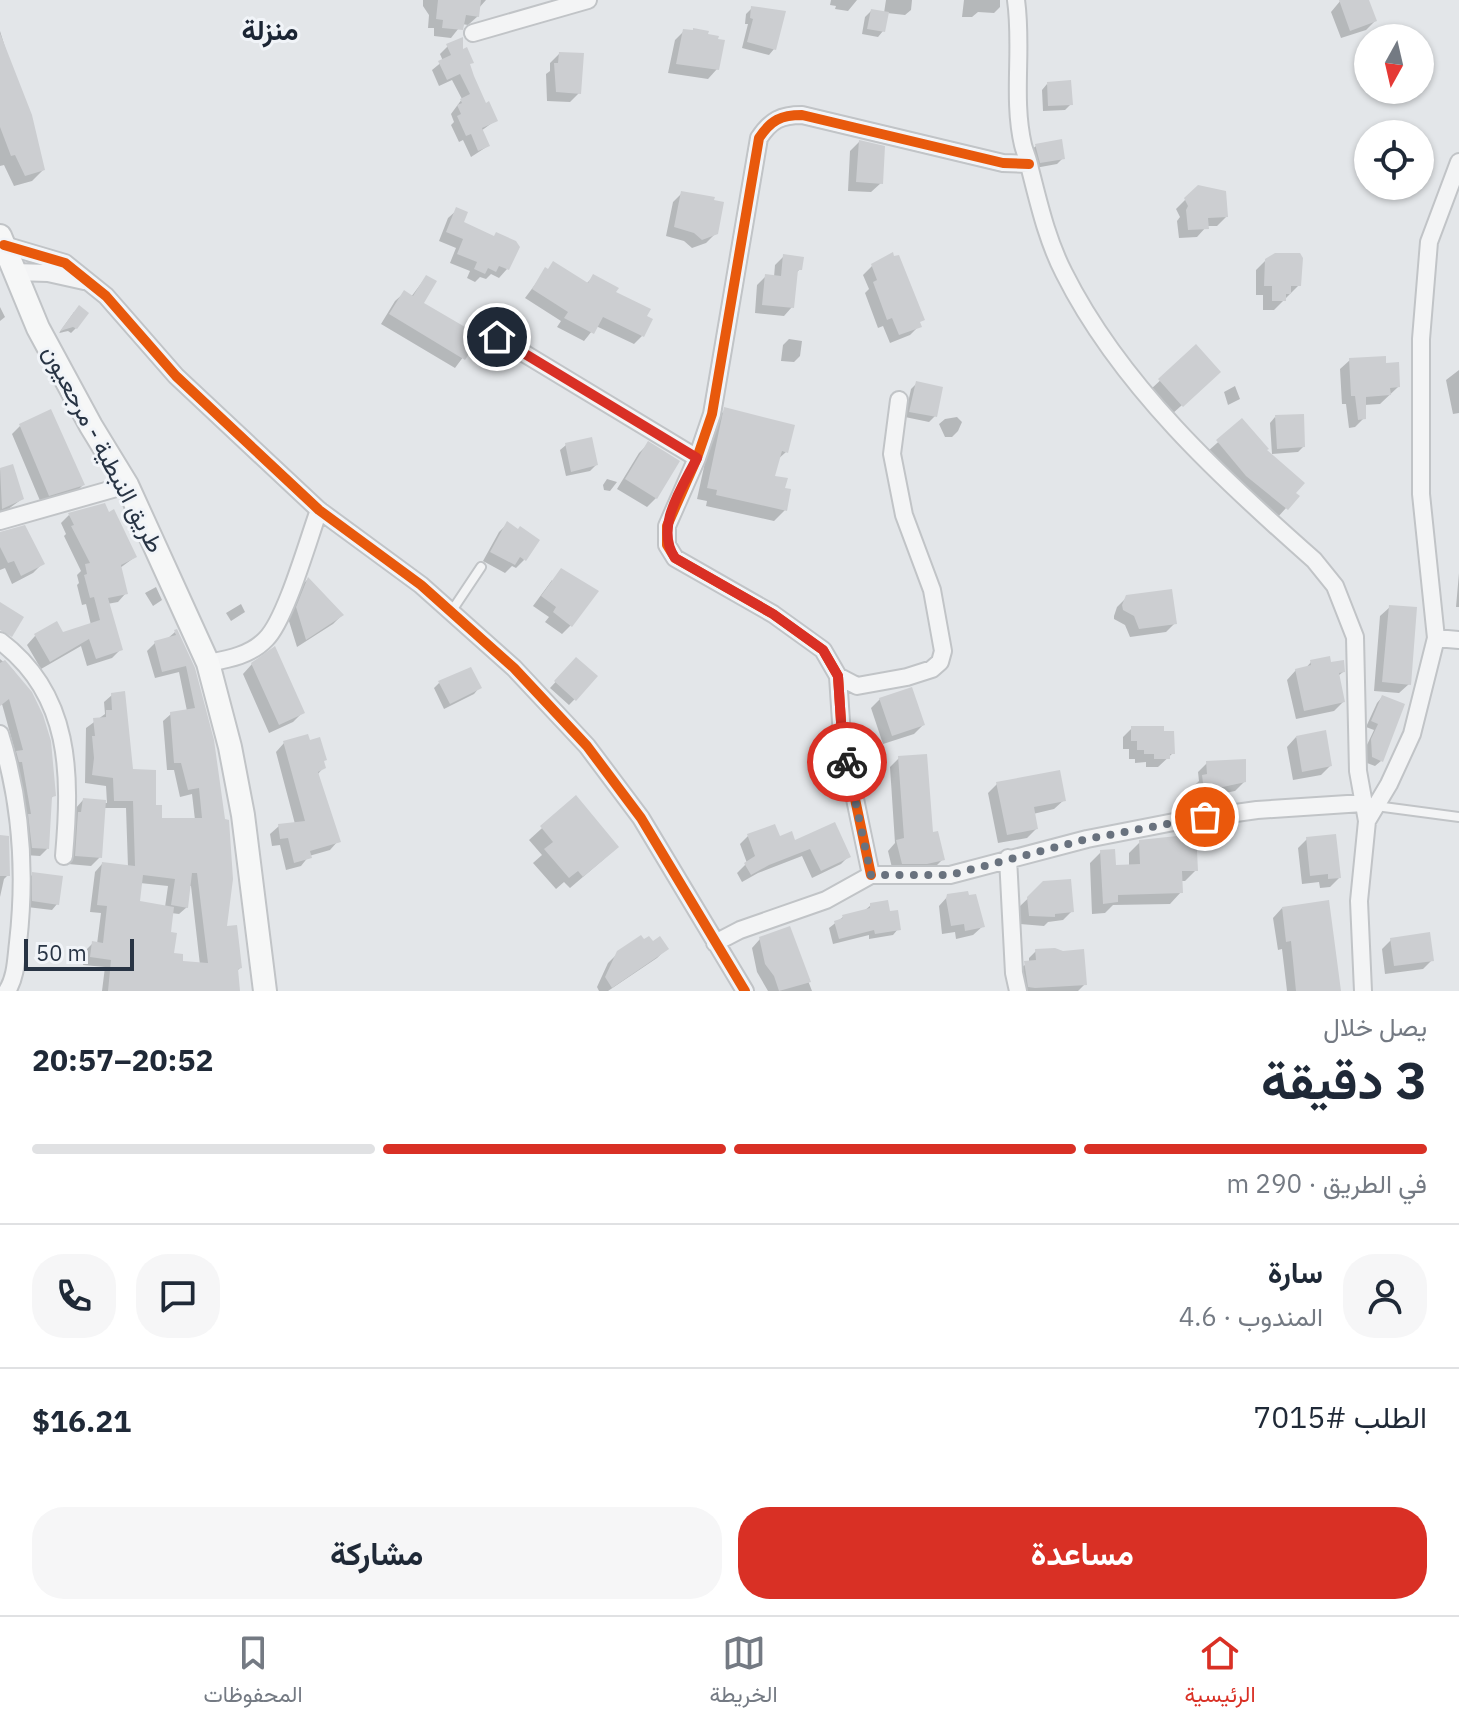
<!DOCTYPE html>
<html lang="ar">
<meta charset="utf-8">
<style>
body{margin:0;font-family:"IBM Plex Sans",Vazirmatn,sans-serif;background:#f6f6f7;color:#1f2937;direction:rtl;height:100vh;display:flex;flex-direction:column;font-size:30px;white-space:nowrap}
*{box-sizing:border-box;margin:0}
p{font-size:26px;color:#747a83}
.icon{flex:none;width:44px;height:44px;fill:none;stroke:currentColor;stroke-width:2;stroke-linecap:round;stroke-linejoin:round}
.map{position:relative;height:991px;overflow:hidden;direction:ltr}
.drawer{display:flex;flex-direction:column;background:#fff;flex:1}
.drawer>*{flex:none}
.needle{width:52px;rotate:188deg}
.buttons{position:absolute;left:1354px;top:24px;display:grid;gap:16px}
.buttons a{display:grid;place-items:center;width:80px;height:80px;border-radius:50%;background:#fff;box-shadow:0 2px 6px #0004;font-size:40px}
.scale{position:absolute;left:24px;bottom:20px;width:110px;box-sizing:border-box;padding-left:8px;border:4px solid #283444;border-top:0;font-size:22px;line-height:28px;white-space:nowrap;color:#283444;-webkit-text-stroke:6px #f1f4f8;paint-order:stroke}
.pin{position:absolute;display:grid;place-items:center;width:68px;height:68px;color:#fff;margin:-34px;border:4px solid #fff;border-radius:50%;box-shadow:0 2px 8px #0007}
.courier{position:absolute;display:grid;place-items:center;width:80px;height:80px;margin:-40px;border:6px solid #d93025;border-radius:50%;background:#fff;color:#222;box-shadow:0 2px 10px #0007}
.summary em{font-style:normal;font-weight:700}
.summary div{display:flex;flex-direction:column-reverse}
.summary{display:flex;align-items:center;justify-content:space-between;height:136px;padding:0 32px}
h1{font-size:52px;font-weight:700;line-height:60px}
.bar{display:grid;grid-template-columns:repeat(4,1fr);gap:12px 8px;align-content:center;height:96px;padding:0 32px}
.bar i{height:10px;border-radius:6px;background:#e0e1e3}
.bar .on{background:#d93025}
.bar p{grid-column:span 4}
.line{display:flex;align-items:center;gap:20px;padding:0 32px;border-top:2px solid #e0e1e3}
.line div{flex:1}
.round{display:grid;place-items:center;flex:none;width:84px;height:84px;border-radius:32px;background:#f6f6f7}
.cta{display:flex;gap:16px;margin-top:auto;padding:16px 32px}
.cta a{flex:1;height:92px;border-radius:32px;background:#d93025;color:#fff;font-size:32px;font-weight:700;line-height:92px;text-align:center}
.cta a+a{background:#f6f6f7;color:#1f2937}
.tab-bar{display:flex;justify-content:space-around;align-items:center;height:112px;border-top:2px solid #e0e1e3;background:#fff;font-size:22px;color:#747a83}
.tab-bar a{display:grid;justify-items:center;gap:4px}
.tab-bar .on{color:#d93025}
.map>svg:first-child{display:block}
.shadow{fill:#0003;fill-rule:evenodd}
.building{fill:#ccced1;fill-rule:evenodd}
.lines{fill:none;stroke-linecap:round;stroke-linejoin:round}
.lane-casing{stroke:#c1c4c7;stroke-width:12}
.street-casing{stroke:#c1c4c7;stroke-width:20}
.secondary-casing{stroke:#c1c4c7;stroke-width:26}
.lane{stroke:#f3f4f5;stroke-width:8}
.street{stroke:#f3f4f5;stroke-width:16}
.secondary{stroke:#f6f7f7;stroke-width:22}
.cycleway-casing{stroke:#f1f4f8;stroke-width:15}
.cycleway{stroke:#e8590c;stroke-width:10}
.done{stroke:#69727e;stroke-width:8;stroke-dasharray:0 14.4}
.route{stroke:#d93025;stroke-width:10}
.labels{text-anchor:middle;stroke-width:6;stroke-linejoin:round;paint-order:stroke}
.street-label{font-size:24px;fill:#283444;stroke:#f1f4f8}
.quarter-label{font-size:28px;font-weight:bold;fill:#1b2534;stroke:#f1f4f8}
</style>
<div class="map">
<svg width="1459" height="991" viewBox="0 0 1459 991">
<rect width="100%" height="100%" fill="#e3e6e9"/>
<path class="shadow" d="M423,0H486L478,9V16L468,25L462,24L451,38L434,36V28H428L429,15L423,6Z
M831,0H857L848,11L835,9L836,6L830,5Z
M886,0H912L911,10L905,15L887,13L883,31L878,37L862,34L865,17L871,11L884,13Z
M964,0H1000V7L994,13L978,12L972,17H962Z
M1341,0H1367L1375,21L1366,30L1341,38L1331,12Z
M752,8L774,49L769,55L742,48L748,24H745L746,14Z
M0,31L43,170L32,181L14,186L4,165L0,166Z
M684,31L717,69L708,79L668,73L675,40Z
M448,46L460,52L485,105L496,120L481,131L488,146L471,157L463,140L459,142L451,125L454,122L451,114L462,99L452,80L439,86L432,70L443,61L440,54Z
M559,54L579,93L570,102L547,101L546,74L550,71V63Z
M1047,84L1071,104L1065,110L1043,111L1042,90Z
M859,142L881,183L871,192L848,191L850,151Z
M1036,146L1063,158L1057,164L1035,168L1030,151Z
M1198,187L1226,217L1217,226H1207L1197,237L1179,238L1177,221L1180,217L1176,209Z
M682,193L716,233L706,243L692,248L684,241L666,236L673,202Z
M457,210L461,224L507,269L499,278L491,274L486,279L480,277L475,282L467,278L470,271L450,263L456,248L439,241L448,218Z
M784,256L800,269L795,274L792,307L784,316L755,313L757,285L766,276L774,277L775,265Z
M1266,260L1299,285L1274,310H1263V295H1256V270Z
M872,266L919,326L910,335L890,343L883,326L878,328L865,293L869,289L863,275Z
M546,270L586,284L593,277L614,293L642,336L634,344L596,326L584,341L557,327L561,321L525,298Z
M426,277L422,303L475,341L455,368L381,324L395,301L404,293L411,297Z
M0,307L5,317L0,321Z
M74,312L76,328L71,333L68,331L59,333Z
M789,339L802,341L800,356L794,362L781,361L783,345Z
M1196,347L1209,381L1172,414L1150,390Z
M1350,360L1384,365L1398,387L1380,404L1364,405V418L1355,427L1349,428L1346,404H1342L1340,369Z
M1459,370V413L1453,414L1446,380Z
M916,384L935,416L929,422L905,417L911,389Z
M1235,386L1240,399L1228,405L1224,392Z
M725,410L786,452L777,460L773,477L783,490L785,510L774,521L706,506L707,501L697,499L714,421Z
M957,417L962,422L958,431L952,437H945L939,424L945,419Z
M1275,417L1303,447L1298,452L1272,454L1270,423Z
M1242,421L1293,494L1286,508L1277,518L1237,485L1208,451Z
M20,426L83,485L75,493L41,503L12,434Z
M648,444L656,498L647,507L617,489L639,453Z
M566,445L596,465L590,471L566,476L560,450Z
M12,467L22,499L0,515V470Z
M607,479L617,482L610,491L604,490L603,485Z
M69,515L135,557L120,568L126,593L118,602L107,604L121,649L112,658L87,666L81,646L41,669L27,645L35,636L62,634L91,625L86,604L82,605L77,585L79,583L77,575L81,571L64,536L66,534L61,523Z
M507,524L524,560L516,568L512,566L505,573L483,561L499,532Z
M0,533L42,564L33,573L12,584L5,568L0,570Z
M1459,573V607H1456Z
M308,579L342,615L333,624L297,647L288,618L299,588Z
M552,580L571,625L562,634L545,622L549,617L533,606Z
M156,587L162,600L153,606L145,593Z
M1127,597L1175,623L1166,632L1130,637L1125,625L1114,619V616L1117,607Z
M241,604L245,612L231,621L226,613Z
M1390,607L1409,684L1399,693L1374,691L1380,616Z
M175,632L193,668L225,929L240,968L236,972L238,991H102L105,967L83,965L85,951L93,943L97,944L101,913L90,912L95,872L102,864L128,867L126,808H103L100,857L91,866L68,864L70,822L74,818L75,809L83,800L107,803L106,786L85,783L86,728L105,714L104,702L112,695L131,771L155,807L160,820H195L192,794L180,797L174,770H167L163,721L171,714L187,711L179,672L155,678L147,651L155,643L167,639ZM140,883L168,886L165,907L137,903ZM189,886H191L200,965L180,962L172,955L169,933L171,913L179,914L187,907Z
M0,659L14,671L54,795L50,800L47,849L40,856L25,855L10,760L16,755L2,704L0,705Z
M576,660L596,677L569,705L550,688Z
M1311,662L1330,665L1343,672L1338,676L1343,702L1334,711L1296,719L1287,680L1296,670L1305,669Z
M252,664L302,713L293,722L269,733L243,674Z
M439,683L479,688L474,694L444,709L434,688Z
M1382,697L1381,761L1375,766L1367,763L1366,747L1374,730L1366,727L1377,703Z
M880,699L923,725L914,734L883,744L871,708Z
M1132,728L1173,753L1158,767H1146V762L1135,763V759H1129V749H1123V737Z
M1296,737L1330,766L1321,775L1293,780L1287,747Z
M284,743L323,762L324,767L317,775L338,841L330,850L309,856L301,866L286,870L280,845L272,846L270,834L279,826L295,824L276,752Z
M899,758L942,860L933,869L893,872L888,851L895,843L890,767Z
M1207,763L1244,782L1235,791L1195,799L1194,786L1199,781L1198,772Z
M997,784L1064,800L1054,809L1033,814L1036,829L1027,838L998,843L988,793Z
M575,798L604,859L570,888L564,882L556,889L533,863L542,855L529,840Z
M1178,835L1196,870L1185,881H1181V892L1170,904L1113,905L1105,913L1092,914L1090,863L1101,852L1114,867L1129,866V853L1140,842L1173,839Z
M748,836L778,839L849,856L841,864L812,878L802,856L758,873L742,882L737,873L747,863L740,844Z
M0,837L8,875L4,879L0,897Z
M1307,839L1339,878L1330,887L1320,888L1319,882L1302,884L1298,848Z
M33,874L57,904L52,910L27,907V880Z
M1044,883L1072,911L1063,920L1048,922L1044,926L1020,924L1018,908Z
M948,896L983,926L973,935L956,939L955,932L942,934L939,906Z
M871,905L888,913L898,929L893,935L869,939V935L833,944L829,928L843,917L864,911Z
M1282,908L1338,991H1287L1282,949L1278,950L1273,918Z
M788,929L812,991H768L757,972L752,948L760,939Z
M1391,940L1432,960L1423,969L1385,974L1382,949Z
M666,949L657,958L608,991H599L597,987L608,963L618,953Z
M1036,951H1082L1085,984L1078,991H1022L1018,970L1029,962V958Z"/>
<path class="building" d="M438,0H481L479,17L466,15L463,30L442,28L443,20L436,19Z
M1339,0H1369L1377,21L1350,31Z
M751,6L786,11L776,50L747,42L753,19L750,18Z
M871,9L889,12L885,32L867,29Z
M693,28L709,31L708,34L719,36L718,39L725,40L719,70L676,64L683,29L693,30Z
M0,33L32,115L45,170L25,176L15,155L11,156L0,127Z
M463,37V49L467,47L474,63L470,64L474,76L486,103L489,101L498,121L482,128L490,146L478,151L471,134L466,136L457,116L461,114L457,105L462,103L460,99L470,94L460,74L447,80L438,61L451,55L446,44Z
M559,52L584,53L581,94L556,92L554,63H558Z
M1071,80L1073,105L1048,106L1047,82Z
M1062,139L1065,159L1040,163L1035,144Z
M859,140L885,146L883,184L856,182Z
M1198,185L1226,191L1228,217L1208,218L1209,229L1188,230L1186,210L1188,206L1184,198Z
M681,191L715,197L714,200L724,202L718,234L702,240L694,233L674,227Z
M456,207L468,212L464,222L494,236L496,232L516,241L520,247L509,270L499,266L496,272L488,268L485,274L474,269L477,262L457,254L463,239L446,232Z
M893,252L894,256L899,255L925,320L920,322L922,327L899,335L892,318L887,320L873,282L877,280L871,264Z
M1275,253H1300L1303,258L1301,286H1291V294H1286V301H1272V286H1264L1265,259Z
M783,254L804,257L802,270H798L794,308L762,305L765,274L781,276Z
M553,261L588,283L593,274L619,288L616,292L651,309L647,316L653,319L644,337L603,317L594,334L564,318L568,312L532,289L545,267L548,269Z
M426,275L437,281L424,303L477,334L475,338L478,340L465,360L389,314L404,290L413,296Z
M79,305L89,313L77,329L73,327L60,331Z
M1196,344L1221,372L1183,407L1158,379Z
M1386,356V363L1399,362L1400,387L1390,388L1391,395L1366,397V419L1358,420L1355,396H1351L1349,358Z
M916,381L943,387L937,417L909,412Z
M724,407L795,425L788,453L782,451L775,476L788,478L785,488L791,489L787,511L716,495L717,490L707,488Z
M51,409L85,485L49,496L19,424Z
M1304,414L1305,447L1277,449L1275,415Z
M1242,418L1269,449L1267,450L1305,483L1296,493L1300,496L1288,510L1246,476L1216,440Z
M592,437L598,465L571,472L565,443Z
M648,441L680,461L657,499L625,479Z
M13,464L24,499L2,509L0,468Z
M105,503L109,512L114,509L137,557L121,565L128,594L108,598L123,650L96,659L89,639L50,662L34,634L57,621L63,632L100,620L94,597L90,598L84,575L87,574L85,564L90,563L71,526L74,525L68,513Z
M507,521L518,529L520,526L540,540L526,561L520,557L515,565L490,552Z
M25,525L45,564L21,576L14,561L8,563L0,547V532Z
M561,568L599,591L572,627L553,612L556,607L541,596Z
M308,577L344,615L306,640L296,607Z
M1172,589L1177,624L1139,629L1134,616L1123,610L1122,605L1126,595Z
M0,602L24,617L12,637L0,630Z
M1389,605L1417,607L1411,685L1382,682Z
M177,629L195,668L214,740L225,819L229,820L233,879L227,926L237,925L242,968L238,969L240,991H108L111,960L90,957L92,941L103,943L107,906L97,905L102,862L135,866L133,801H114L113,778L92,775L94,758L92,736H95L93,718L106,717V710H112L111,693L125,691L133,769L156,770V805H162V818H202L199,788L188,790L181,763H174L170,712L195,708L186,666L162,672L154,641L176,635L174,630ZM192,873H197L208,963L183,961V954L174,953L177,933L171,932L174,907L140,901L143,875L175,879L171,905L188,908Z
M275,646L305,713L279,725L251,663Z
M1330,656L1331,662L1344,660L1345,672L1339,673L1345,702L1304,711L1295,669L1311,665L1310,660Z
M576,657L598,676L576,701L554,681Z
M5,660L32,692L43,715L51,741L56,796L52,797L49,849L32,848L28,814H31L22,762H19L16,751L23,750L9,699L0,706V663Z
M471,667L482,688L450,704L438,681Z
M912,687L925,725L892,736L879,698Z
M1382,695L1405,704L1383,762L1372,757L1371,739L1378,724L1371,721Z
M1131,726H1164V731H1174L1175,754H1170V759H1154V754H1144V750H1137V741H1131Z
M1326,730L1332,766L1302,772L1296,736Z
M308,734L310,740L320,737L327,760L324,761L326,768L318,772L341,842L310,851L312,858L294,863L288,838L280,839L278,824L305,821L283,741Z
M927,754L933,832L938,831L945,860L927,864H902L896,840L904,838L898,756Z
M1246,759V782L1204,791L1202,775L1207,774L1206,761Z
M1060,770L1066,801L1034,807L1038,829L1007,835L996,782Z
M576,795L619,847L583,877L578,871L569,878L544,849L553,842L540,826Z
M83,798L106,800L102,858L75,856L78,812H81Z
M835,822L851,857L821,871L810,849L769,865L751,875L744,863L755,856L747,834L775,824L780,836L792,831L795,840Z
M1196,830L1198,871H1182L1183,893L1118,895V902L1103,904L1100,850L1115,849L1116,865L1140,864L1139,840L1177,836V833Z
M1336,834L1341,878L1328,879V874L1310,876L1306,837Z
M0,835L9,836L10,876H0Z
M32,872L63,876L59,905L32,901Z
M1071,879L1074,912L1055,914V917L1029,916L1027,897L1043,881Z
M968,891L969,895L976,894L985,927L965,931L964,924L951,926L946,899L947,894Z
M888,900L890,911L898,910L901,930L875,934L874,930L839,939L834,921L843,918L842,915L870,908V903Z
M1329,900L1341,991H1296L1291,941L1286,942L1282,907Z
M790,926L811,982L779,991L774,976L765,964L759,937Z
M1430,932L1434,961L1394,966L1390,938Z
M641,935L644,939L649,936L653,941L660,936L669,949L612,988L605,977L617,951Z
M1055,948L1063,951L1084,949L1087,985L1035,988L1028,987L1024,961L1036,960L1035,949Z"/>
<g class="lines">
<defs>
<path id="lane" d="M451,612L481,567
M1376,806L1459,817"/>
<path id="street" d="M1016,0C1023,48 1012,98 1023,145C1025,153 1029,161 1030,169C1039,204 1047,240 1064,273C1120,385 1221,478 1314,560L1335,586L1355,637L1358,771L1367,821
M473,33L588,0
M4,245L65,263L106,296L176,376L319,510L421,585L514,668L587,746L641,818L745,991
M14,272L48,273L84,281
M497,337L697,458
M0,521L127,485
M1436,638L1459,640
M0,641C72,695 71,775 64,856
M208,663C229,659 251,655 266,639C286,619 308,540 319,510
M838,676L857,686L907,677L932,669L940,662L943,651L932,590L904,515L892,454L899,400
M0,734C21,801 26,873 18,943C16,959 16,977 7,991
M1008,858L1014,973L1018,991
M871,875L842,737L838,676L823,650L773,614L675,558L667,545V526L697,458L712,414L759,138C771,120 781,115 802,115L1003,163L1029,164
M715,943L740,930L826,900L871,875H950L1087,839L1179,821L1257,810L1363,803
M1363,991L1359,901L1367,821L1389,784L1412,734L1436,638L1421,494V339L1429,242L1459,162"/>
<path id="secondary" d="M0,236L38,328L91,426L127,485L208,663L230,747L243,815L265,991"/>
</defs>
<use href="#lane" class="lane-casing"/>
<use href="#street" class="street-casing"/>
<use href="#secondary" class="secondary-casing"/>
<use href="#lane" class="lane"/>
<use href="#street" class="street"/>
<use href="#secondary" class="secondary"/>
<defs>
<path id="cycleway" d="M4,245L65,263L106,296L176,376L319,510L421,585L514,668L587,746L641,818L745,991
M871,875L842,737L838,676L823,650L773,614L675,558L667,545V526L697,458L712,414L759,138C771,120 781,115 802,115L1003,163L1029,164"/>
</defs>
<use href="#cycleway" class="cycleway-casing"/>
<use href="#cycleway" class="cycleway"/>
</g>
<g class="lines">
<path class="done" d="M847,762L871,875H950L1087,839L1205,817"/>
<path class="route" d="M497,337L697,458C682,488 654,527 675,558L773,614L823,650L838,676L842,737L847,762"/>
</g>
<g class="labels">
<g class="street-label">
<text transform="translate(103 449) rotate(62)" y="8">طريق النبطية - مرجعيون</text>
</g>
<g class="quarter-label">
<text x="270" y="40">منزلة</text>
</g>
</g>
</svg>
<div class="buttons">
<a><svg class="needle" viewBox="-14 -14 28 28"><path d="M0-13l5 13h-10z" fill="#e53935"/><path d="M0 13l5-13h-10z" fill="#747a83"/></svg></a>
<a><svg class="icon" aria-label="locate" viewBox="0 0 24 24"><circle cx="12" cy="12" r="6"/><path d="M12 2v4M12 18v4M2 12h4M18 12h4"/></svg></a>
</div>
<div class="scale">50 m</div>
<div class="pin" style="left:1205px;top:817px;background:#ea580c"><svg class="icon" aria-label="bag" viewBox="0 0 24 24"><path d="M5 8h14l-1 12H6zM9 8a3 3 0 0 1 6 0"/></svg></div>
<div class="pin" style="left:497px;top:337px;background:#1f2937"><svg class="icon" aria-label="home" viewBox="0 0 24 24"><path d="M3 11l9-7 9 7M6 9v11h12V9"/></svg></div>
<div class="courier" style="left:847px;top:762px"><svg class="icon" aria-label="bike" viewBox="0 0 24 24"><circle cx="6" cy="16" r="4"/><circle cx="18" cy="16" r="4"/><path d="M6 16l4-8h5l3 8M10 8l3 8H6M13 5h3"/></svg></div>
</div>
<section class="drawer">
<div class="summary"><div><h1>3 دقيقة</h1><p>يصل خلال</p></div><em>20:52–20:57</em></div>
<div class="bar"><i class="on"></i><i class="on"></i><i class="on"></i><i></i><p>في الطريق · 290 m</p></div>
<div class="line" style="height:144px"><a class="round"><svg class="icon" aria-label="person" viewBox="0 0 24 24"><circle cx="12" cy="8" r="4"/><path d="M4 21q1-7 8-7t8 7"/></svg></a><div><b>سارة</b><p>المندوب · 4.6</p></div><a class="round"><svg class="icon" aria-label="chat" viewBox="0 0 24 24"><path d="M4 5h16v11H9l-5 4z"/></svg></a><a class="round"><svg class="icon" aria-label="phone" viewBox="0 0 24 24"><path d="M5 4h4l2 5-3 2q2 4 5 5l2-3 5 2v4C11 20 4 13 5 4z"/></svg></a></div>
<div class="line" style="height:104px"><div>الطلب #7015</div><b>$16.21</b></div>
<div class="cta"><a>مساعدة</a><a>مشاركة</a></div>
</section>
<nav class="tab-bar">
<a class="on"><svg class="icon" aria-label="home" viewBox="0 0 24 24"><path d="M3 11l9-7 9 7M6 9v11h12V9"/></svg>الرئيسية</a>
<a><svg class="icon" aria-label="map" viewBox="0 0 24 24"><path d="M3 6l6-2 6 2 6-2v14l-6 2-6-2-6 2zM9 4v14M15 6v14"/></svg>الخريطة</a>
<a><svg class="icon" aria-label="saved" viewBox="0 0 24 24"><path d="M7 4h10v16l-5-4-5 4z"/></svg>المحفوظات</a>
</nav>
